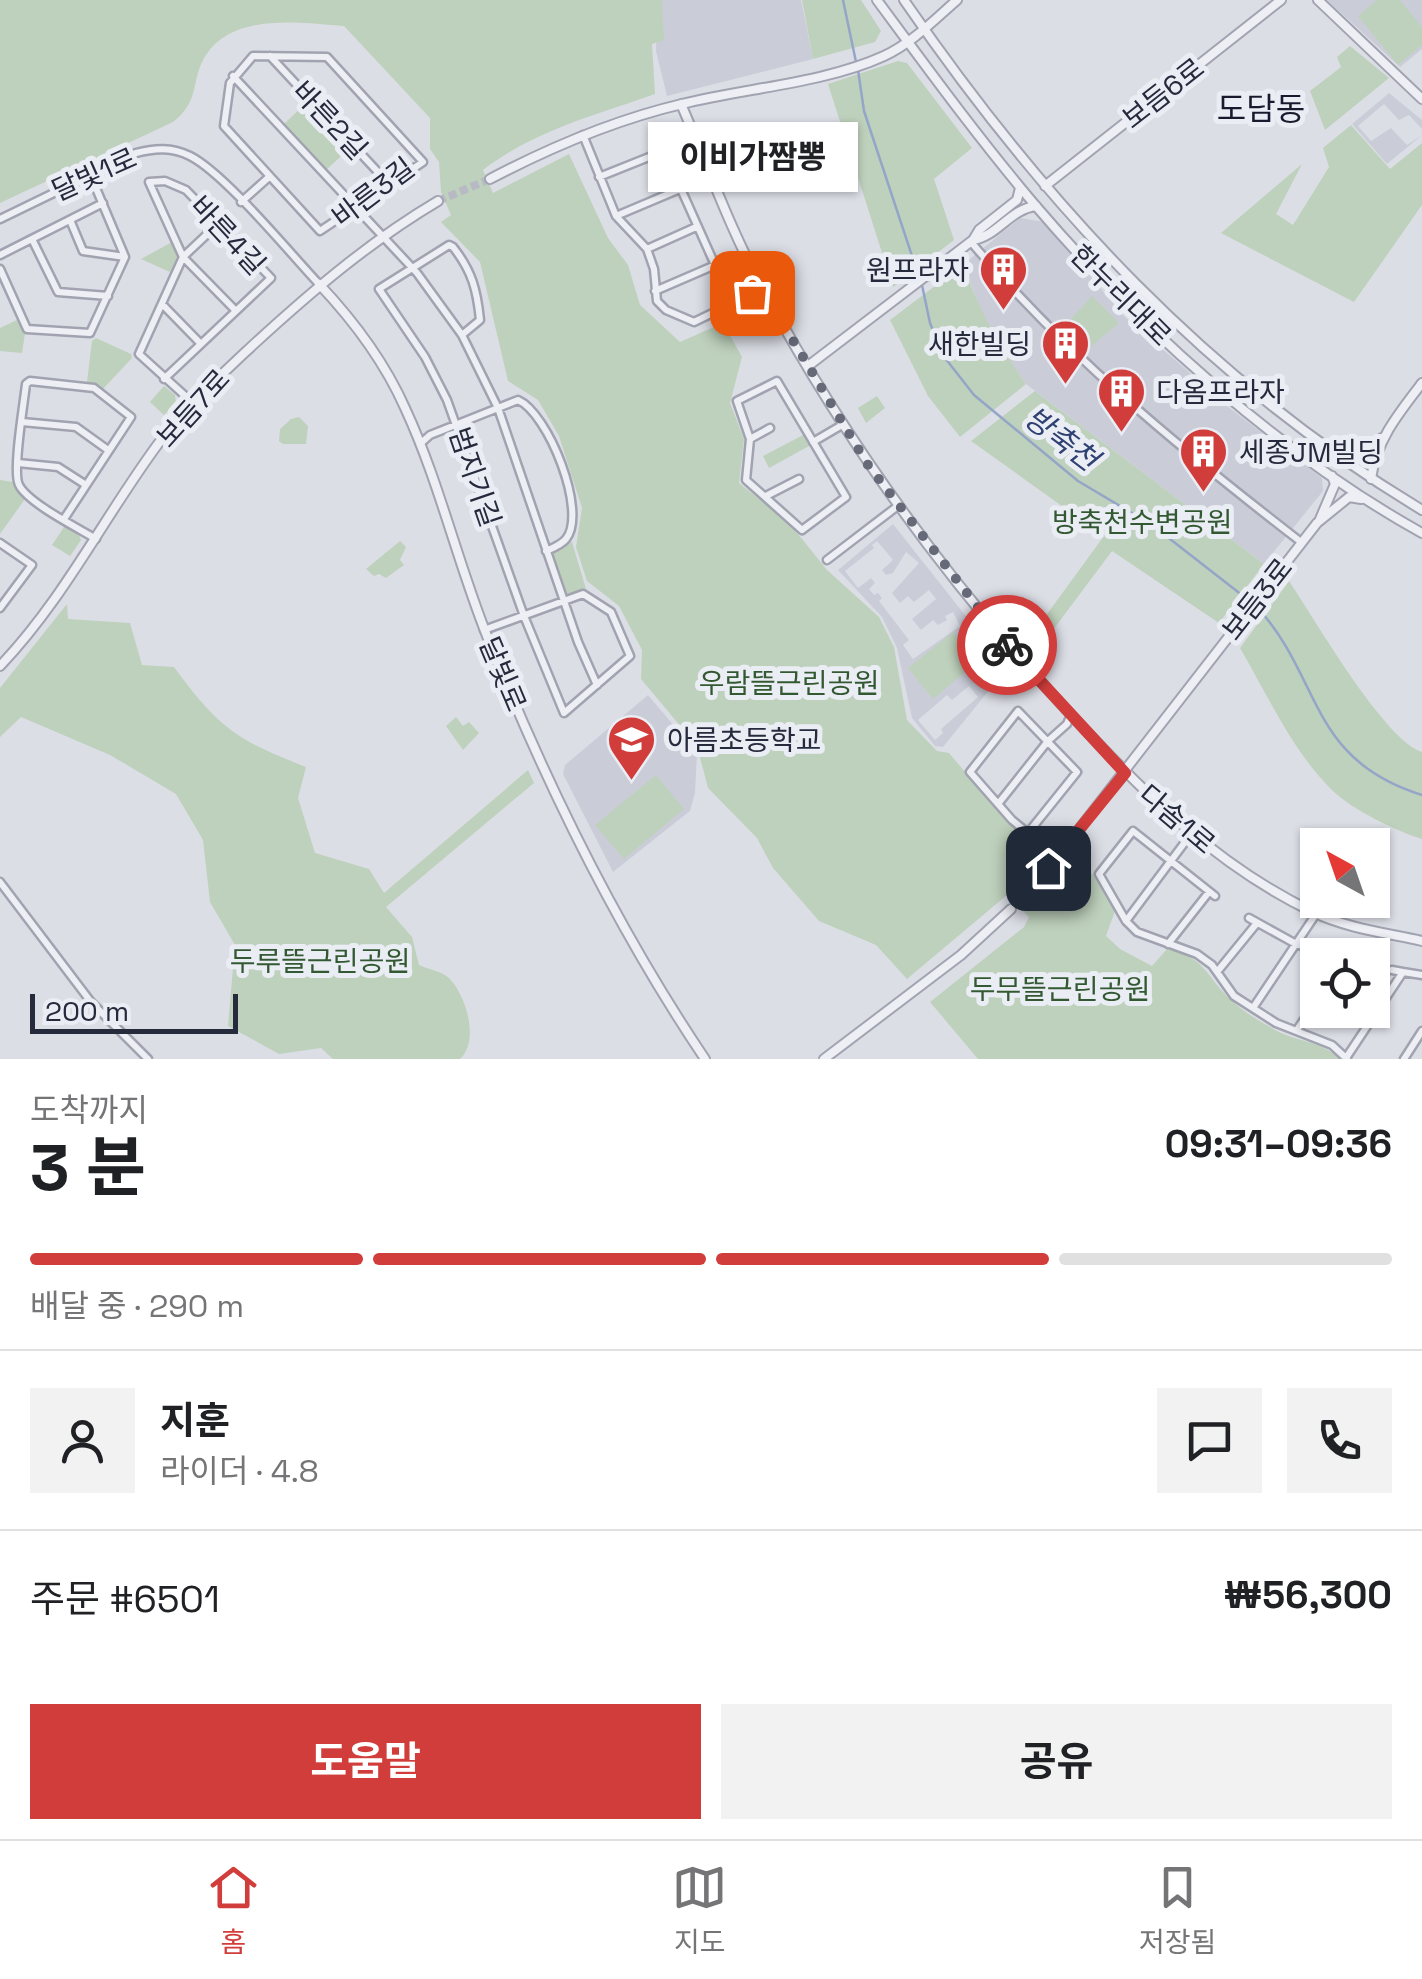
<!DOCTYPE html>
<html lang="ko">
<meta charset="utf-8">
<style>
body{margin:0;font-family:"Space Grotesk","Noto Sans KR",sans-serif;background:#f2f2f2;color:#202124;height:100vh;display:flex;flex-direction:column;font-size:38px;white-space:nowrap}
*{box-sizing:border-box;margin:0}
p{font-size:32px;color:#757577}
.icon{flex:none;width:55px;height:55px;fill:none;stroke:currentColor;stroke-width:2;stroke-linecap:round;stroke-linejoin:round}
.map{position:relative;height:1059px;overflow:hidden}
.panel{display:flex;flex-direction:column;background:#fff;flex:1}
.panel>*{flex:none}
.needle{width:65px;rotate:320deg}
.fabs{position:absolute;left:1300px;top:828px;display:grid;gap:20px}
.fabs a{display:grid;place-items:center;width:90px;height:90px;border-radius:0px;background:#fff;box-shadow:0 2px 8px #0004;font-size:50px}
.scale{position:absolute;left:30px;bottom:25px;width:208px;box-sizing:border-box;padding-left:10px;border:5px solid #252a3d;border-top:0;font-size:28px;line-height:35px;white-space:nowrap;color:#252a3d;-webkit-text-stroke:8px #ebedf4;paint-order:stroke}
.pin{position:absolute;display:grid;place-items:center;width:85px;height:85px;color:#fff;margin:-42px;border-radius:20px;box-shadow:0 5px 15px #0006}
.courier{position:absolute;display:grid;place-items:center;width:100px;height:100px;margin:-50px;border:8px solid #d13d3b;border-radius:50%;background:#fff;color:#222;box-shadow:0 2px 12px #0007}
.bubble{position:absolute;height:70px;border-radius:0px;background:#fff;box-shadow:0 2px 8px #0004;font-size:32px;font-weight:700;line-height:70px;text-align:center}
.summary em{font-style:normal;font-weight:700}
.summary div{display:flex;flex-direction:column-reverse}
.summary{display:flex;align-items:center;justify-content:space-between;height:170px;padding:0 30px}
h1{font-size:65px;font-weight:700;line-height:75px}
.bar{display:grid;grid-template-columns:repeat(4,1fr);gap:15px 10px;align-content:center;height:120px;padding:0 30px}
.bar i{height:12px;border-radius:8px;background:#e0e0e0}
.bar .active{background:#d13d3b}
.bar p{grid-column:span 4}
.line{display:flex;align-items:center;gap:25px;padding:0 30px;border-top:2px solid #e0e0e0}
.line div{flex:1}
.round{display:grid;place-items:center;flex:none;width:105px;height:105px;border-radius:0px;background:#f2f2f2}
.button{display:flex;gap:20px;margin-top:auto;padding:20px 30px}
.button a{flex:1;height:115px;border-radius:0px;background:#d13d3b;color:#fff;font-size:40px;font-weight:700;line-height:115px;text-align:center}
.button a+a{background:#f2f2f2;color:#202124}
.menu{display:flex;justify-content:space-around;align-items:center;height:140px;border-top:2px solid #e0e0e0;background:#fff;font-size:28px;color:#757577}
.menu a{display:grid;justify-items:center;gap:5px}
.menu .active{color:#d13d3b}
.map>svg:first-child{display:block}
.built{fill:#cacdd8;fill-rule:evenodd}
.green{fill:#bed1bc}
.lines{fill:none;stroke-linecap:round;stroke-linejoin:round}
.stream{stroke:#95a5c8;stroke-width:2.5}
.tertiary-tunnel{stroke:#b7bac4;stroke-width:8;stroke-dasharray:8 4;stroke-linecap:butt}
.minor-casing{stroke:#a1a4b0;stroke-width:11}
.tertiary-casing{stroke:#a1a4b0;stroke-width:12}
.minor{stroke:#eeeff5;stroke-width:6}
.tertiary{stroke:#eeeff5;stroke-width:8}
.done{stroke:#656978;stroke-width:10;stroke-dasharray:0 18}
.route{stroke:#d13d3b;stroke-width:12}
.labels{text-anchor:middle;stroke-width:10;stroke-linejoin:round;paint-order:stroke}
.street-label{font-size:28px;fill:#252a3d;stroke:#ebedf4}
.poi-label{font-size:28px;fill:#252a3d;stroke:#ebedf4;text-anchor:start}
.park-label{font-size:28px;fill:#335932;stroke:#ebedf4}
.water-label{font-size:30px;font-style:italic;fill:#2f4172;stroke:#ebedf4}
.quarter-label{font-size:32px;fill:#181b2d;stroke:#ebedf4}
</style>
<div class="map">
<svg width="1422" height="1059" viewBox="0 0 1422 1059">
<rect width="100%" height="100%" fill="#dcdee6"/>
<path class="built" d="M657,0H801L813,59L667,96L656,51Z
M1327,0H1422V49L1400,67Z
M1389,93L1422,120V129L1409,115L1399,120L1384,104L1358,126L1371,141L1391,128L1407,145L1422,135L1387,164L1352,124Z
M1020,218L1045,222L1124,316L1189,372L1199,385L1322,478L1323,491L1264,564L1026,384L999,345L980,309L964,264Z
M893,524L1007,668L943,747L935,746L912,718L897,648L882,617L838,570ZM877,541L893,560L882,570L886,575L893,573L906,552L919,563L892,593L900,603L908,596L914,602L929,590L936,599L912,619L921,630L933,620L938,625L947,620L945,616L953,612L960,626L913,659L903,645L909,640L879,601L882,598L878,593L874,595L869,589L875,583L871,578L858,588L845,571L874,548L872,545ZM969,686L978,697L941,729L943,733L935,740L918,720L947,695L952,700Z
M648,695L697,753L695,793L690,811L613,872L563,774L565,765Z"/>
<path class="green" d="M0,0H662L664,40L652,44L655,94C596,115 533,131 483,170L493,193L569,154L608,238L628,265L640,305L680,342L723,323L742,357L730,403L744,439L739,483L790,524L827,570L879,617L894,647L907,720L937,751L949,753L1010,825L1042,846L1037,860L1059,878L1073,859L1093,875L1115,911L1106,936L1120,949L1152,966L1167,949C1207,958 1205,976 1231,1000C1243,1012 1263,1023 1277,1031C1299,1042 1321,1041 1340,1059H978L930,1002L1024,927L1029,917L1007,895L907,979L876,945L819,921L773,868L757,838L708,788L697,746L641,679L642,650L619,606L587,581L576,547L582,508L559,436L538,400L508,381L480,262L441,222L451,215L441,192L439,162L430,149V118L344,26C302,23 234,12 206,55C190,79 201,101 173,122L0,203Z
M802,0H861L881,31L875,42L813,59Z
M1377,0H1400L1422,27V45L1398,65L1358,16Z
M1350,46L1389,78L1325,130L1310,91L1341,67L1337,57Z
M898,61L907,63L972,148L934,179L954,240L893,287L828,84Z
M308,101L350,148L326,170L284,124Z
M1351,125L1390,169L1422,143V205L1354,302L1221,233L1302,164L1276,214L1293,225L1329,167L1323,148Z
M172,242L177,257L170,272L141,259Z
M964,264C977,309 1000,346 1026,384L960,437L928,396L890,320Z
M1092,296L1119,323L1082,354L1060,331Z
M17,320L25,333L22,353L0,351V328Z
M96,338L131,354L132,358L103,389L87,382L92,341Z
M164,386L175,395L176,402L164,415L150,402Z
M1035,391L1264,564L1219,623L1112,551L1032,658L1023,647L1104,536L971,441Z
M877,396L885,408L866,423L858,408Z
M299,417L308,426L306,444H283L279,441L280,429L291,419Z
M805,434L811,445L769,468L763,456Z
M0,480L13,482L25,499L0,534Z
M66,524L78,532L81,540L70,556L52,545Z
M400,541L406,547L400,560L404,565L386,578L379,574L374,576L366,569Z
M572,542L586,589L569,595L564,592L551,557L553,551Z
M1289,581C1314,618 1384,740 1422,752V839C1396,831 1353,810 1333,791C1293,752 1268,696 1240,648Z
M67,604L68,619L130,623L142,665L174,667C218,727 236,740 306,767L298,798L315,853L369,869L384,893L528,770L534,783L386,907L412,937L419,965C428,969 443,972 449,978C466,995 480,1041 460,1059H333L321,1048L279,1054L228,1026L235,945L210,902L203,840L176,794L110,755L21,717L0,737V688Z
M953,632L977,662L933,699L908,668Z
M456,717L463,726L469,722L479,733L463,750L446,726Z
M656,775L684,809L624,859L595,825Z"/>
<g class="lines">
<path class="stream" d="M843,0L856,62
M858,70L864,111L919,277
M922,285L930,323L945,358L974,395L1078,481L1152,525L1256,606C1323,678 1307,759 1422,795"/>
<path class="tertiary-tunnel" d="M438,201L490,179
M1011,909L1049,868"/>
<defs>
<path id="minor" d="M253,56L327,57L423,162L320,231L224,126L230,83Z
M270,56L390,185
M233,76L417,273L462,335L498,408L578,642L597,685
M583,135L616,216L647,249L654,269L657,301L666,310L694,322L762,289
M599,177L664,151L732,303
M241,202L269,177
M616,216L680,189
M0,219L136,153C155,148 172,147 190,156C224,173 289,252 319,284
M70,220L83,251L125,257
M32,239L58,292L108,296
M971,242C1068,357 1182,450 1301,542
M647,249L696,227
M0,255L103,203
M0,269L27,329L90,333L125,257L90,174
M655,291L713,266
M162,304L201,344
M462,335L480,320C477,290 472,271 453,247L449,245L379,289L425,357L447,400L524,616L564,713L630,656L611,612L583,594C550,606 517,618 484,630
M164,379L271,278L186,190L165,181L149,182L183,257L236,311
M777,381L846,497L802,530L746,480L750,439L737,401Z
M193,403L139,354L183,257L218,224
M22,422L76,427L108,450
M750,439L770,428
M813,442L842,425
M420,444L430,435L518,400C548,413 588,512 566,539C561,545 553,548 546,551
M18,463L58,467L86,485
M766,496L799,479
M64,519L131,417L94,388L30,381L26,384C24,403 12,472 19,485C28,503 78,528 96,539
M0,543L32,565L0,608
M827,560L899,505
M1018,711L1077,772L1028,833L1012,820L970,772Z
M998,804L1048,741L1067,724L1071,715
M0,882L91,1002L148,1059
M1215,896L1133,831L1099,874L1126,921L1137,932L1197,954L1212,965L1234,996L1276,1023L1332,1045L1347,1059
M1249,918L1296,944L1328,955
M1126,921L1191,834
M1168,944L1209,892
M1392,970L1403,972
M1217,972L1257,923
M1253,1008L1316,914
M1297,1030L1318,998
M1346,1058L1403,972L1422,975
M1404,1059L1422,1031"/>
<path id="tertiary" d="M877,0C928,69 979,139 1035,205C1139,327 1281,455 1422,533
M904,0C1044,204 1209,382 1422,510
M1318,0L1422,99
M681,104C708,166 731,232 764,291C848,446 953,589 1074,718C1145,794 1217,866 1313,912C1346,928 1386,933 1422,941
M490,179C551,147 614,120 682,104C746,88 825,83 884,56C912,43 934,20 957,0
M1045,186L1281,0
M973,240C998,236 1010,209 1036,206
M319,284C353,320 385,363 405,408C439,481 457,561 487,636C546,784 616,927 705,1059
M808,366L973,240L979,230L1017,200L1020,188
M1343,461L1358,454L1382,438
M1371,479C1376,441 1398,414 1422,383
M1320,519L1335,484L1332,476
M0,666C64,599 104,517 158,444C186,407 220,376 253,345C312,291 369,242 438,201
M1049,868L1317,523L1349,497L1361,499
M824,1059L961,955L1011,909"/>
</defs>
<use href="#minor" class="minor-casing"/>
<use href="#tertiary" class="tertiary-casing"/>
<use href="#minor" class="minor"/>
<use href="#tertiary" class="tertiary"/>
</g>
<g class="lines">
<path class="done" d="M752,293L762,289L868,465L1007,645"/>
<path class="route" d="M1007,645L1125,773L1048,868"/>
</g>
<defs>
<symbol id="building-pin" viewBox="-11 -11 22 30"><path d="M0 17L-7.5 6A9.5 9.5 0 1 1 7.5 6Z" fill="#d13d3b" stroke="#ebedf4"/><path d="M-4-6H4V6H1V3H-1V6H-4ZM-2.5-4.3h1.7v1.8h-1.7ZM.8-4.3h1.7v1.8H.8ZM-2.5-1h1.7V.8h-1.7ZM.8-1h1.7V.8H.8Z" fill="#fff"/></symbol>
<symbol id="school-pin" viewBox="-11 -11 22 30"><path d="M0 17L-7.5 6A9.5 9.5 0 1 1 7.5 6Z" fill="#d13d3b" stroke="#ebedf4"/><path d="M0-5L7-2L0 1L-7-2ZM-4 1L0 2.5L4 1V4Q0 6-4 4Z" fill="#fff"/></symbol>
</defs>
<g fill-rule="evenodd">
<use href="#building-pin" x="976" y="242" width="55" height="75"/>
<use href="#building-pin" x="1038" y="316" width="55" height="75"/>
<use href="#building-pin" x="1094" y="364" width="55" height="75"/>
<use href="#building-pin" x="1176" y="424" width="55" height="75"/>
<use href="#school-pin" x="604" y="712" width="55" height="75"/>
</g>
<g class="labels">
<g class="street-label">
<text transform="translate(1163 93) rotate(-38)" y="10">보듬6로</text>
<text transform="translate(330 120) rotate(47)" y="10">바른2길</text>
<text transform="translate(94 174) rotate(-24)" y="10">달빛1로</text>
<text transform="translate(373 192) rotate(-37)" y="10">바른3길</text>
<text transform="translate(228 235) rotate(47)" y="10">바른4길</text>
<text transform="translate(1121 295) rotate(45)" y="10">한누리대로</text>
<text transform="translate(193 408) rotate(-48)" y="10">보듬7로</text>
<text transform="translate(475 477) rotate(71)" y="10">범지기길</text>
<text transform="translate(1257 599) rotate(-52)" y="10">보듬3로</text>
<text transform="translate(503 674) rotate(67)" y="10">달빛로</text>
<text transform="translate(1177 819) rotate(40)" y="10">다솜1로</text>
</g>
<g class="poi-label">
<text x="969" y="280" text-anchor="end">원프라자</text>
<text x="1031" y="354" text-anchor="end">새한빌딩</text>
<text x="1156" y="402">다옴프라자</text>
<text x="1239" y="462">세종JM빌딩</text>
<text x="667" y="750">아름초등학교</text>
</g>
<g class="park-label">
<text x="1142" y="532">방축천수변공원</text>
<text x="789" y="693">우람뜰근린공원</text>
<text x="320" y="971">두루뜰근린공원</text>
<text x="1060" y="999">두무뜰근린공원</text>
</g>
<g class="water-label">
<text transform="translate(1061 439) rotate(37)" y="10">방축천</text>
</g>
<g class="quarter-label">
<text x="1261" y="120">도담동</text>
</g>
</g>
</svg>
<div class="fabs">
<a><svg class="needle" viewBox="-14 -14 28 28"><path d="M0-13l5 13h-10z" fill="#e53935"/><path d="M0 13l5-13h-10z" fill="#757577"/></svg></a>
<a><svg class="icon" aria-label="locate" viewBox="0 0 24 24"><circle cx="12" cy="12" r="6"/><path d="M12 2v4M12 18v4M2 12h4M18 12h4"/></svg></a>
</div>
<div class="scale">200 m</div>
<div class="pin" style="left:752px;top:293px;background:#ea580c"><svg class="icon" aria-label="bag" viewBox="0 0 24 24"><path d="M5 8h14l-1 12H6zM9 8a3 3 0 0 1 6 0"/></svg></div>
<div class="pin" style="left:1048px;top:868px;background:#1f2937"><svg class="icon" aria-label="home" viewBox="0 0 24 24"><path d="M3 11l9-7 9 7M6 9v11h12V9"/></svg></div>
<div class="courier" style="left:1007px;top:645px"><svg class="icon" aria-label="bike" viewBox="0 0 24 24"><circle cx="6" cy="16" r="4"/><circle cx="18" cy="16" r="4"/><path d="M6 16l4-8h5l3 8M10 8l3 8H6M13 5h3"/></svg></div>
<div class="bubble" style="left:648px;top:122px;width:210px">이비가짬뽕</div>
</div>
<section class="panel">
<div class="summary"><div><h1>3 분</h1><p>도착까지</p></div><em>09:31–09:36</em></div>
<div class="bar"><i class="active"></i><i class="active"></i><i class="active"></i><i></i><p>배달 중 · 290 m</p></div>
<div class="line" style="height:180px"><a class="round"><svg class="icon" aria-label="person" viewBox="0 0 24 24"><circle cx="12" cy="8" r="4"/><path d="M4 21q1-7 8-7t8 7"/></svg></a><div><b>지훈</b><p>라이더 · 4.8</p></div><a class="round"><svg class="icon" aria-label="chat" viewBox="0 0 24 24"><path d="M4 5h16v11H9l-5 4z"/></svg></a><a class="round"><svg class="icon" aria-label="phone" viewBox="0 0 24 24"><path d="M5 4h4l2 5-3 2q2 4 5 5l2-3 5 2v4C11 20 4 13 5 4z"/></svg></a></div>
<div class="line" style="height:130px"><div>주문 #6501</div><b>₩56,300</b></div>
<div class="button"><a>도움말</a><a>공유</a></div>
</section>
<nav class="menu">
<a class="active"><svg class="icon" aria-label="home" viewBox="0 0 24 24"><path d="M3 11l9-7 9 7M6 9v11h12V9"/></svg>홈</a>
<a><svg class="icon" aria-label="map" viewBox="0 0 24 24"><path d="M3 6l6-2 6 2 6-2v14l-6 2-6-2-6 2zM9 4v14M15 6v14"/></svg>지도</a>
<a><svg class="icon" aria-label="saved" viewBox="0 0 24 24"><path d="M7 4h10v16l-5-4-5 4z"/></svg>저장됨</a>
</nav>
